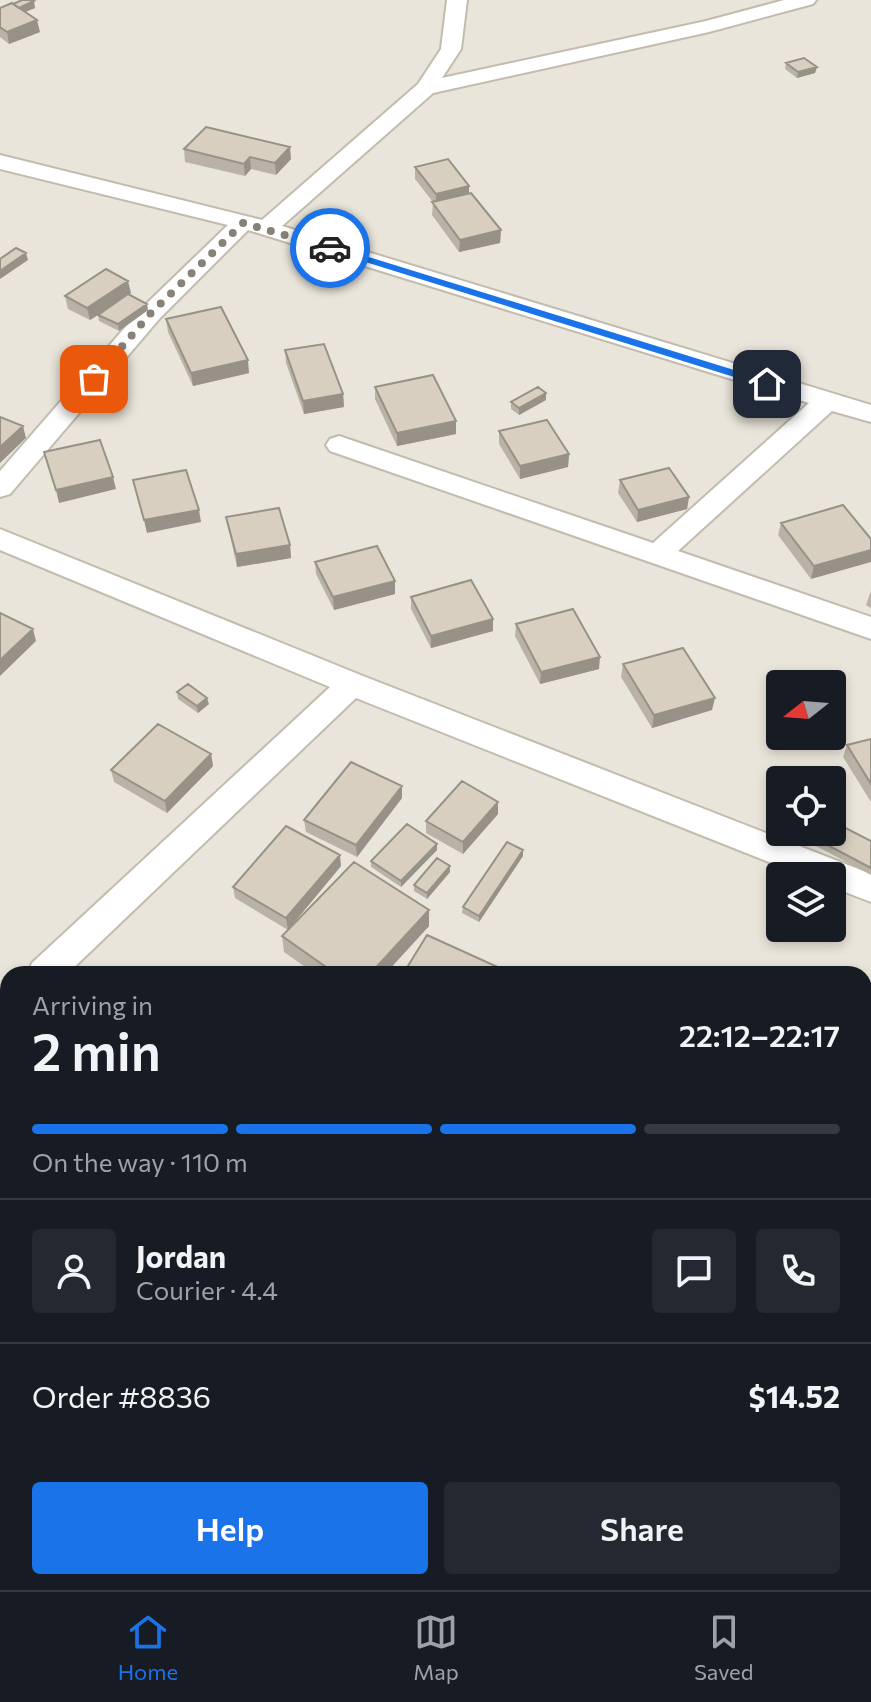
<!DOCTYPE html>
<meta charset="utf-8">
<style>
body{margin:0;font-family:Commissioner,sans-serif;background:#242831;color:#f1f3f6;height:100vh;display:flex;flex-direction:column;font-size:30px;white-space:nowrap}
*{box-sizing:border-box;margin:0}
p{font-size:26px;color:#9ea1a6}
.icon{flex:none;width:44px;height:44px;fill:none;stroke:currentColor;stroke-width:2;stroke-linecap:round;stroke-linejoin:round}
.map{position:relative;flex:1;overflow:hidden}
.panel{position:absolute;left:0px;top:966px;width:872px;height:624px;display:flex;flex-direction:column;background:#171b24;border-radius:24px 24px 0 0;box-shadow:0 4px 12px #0003}
.panel>*{flex:none}
.needle{width:52px;rotate:253deg}
.fabs{position:absolute;left:766px;top:670px;display:grid;gap:16px}
.fabs a{display:grid;place-items:center;width:80px;height:80px;border-radius:8px;background:#171b24;box-shadow:0 4px 12px #0003;font-size:40px}
.pin{position:absolute;display:grid;place-items:center;width:68px;height:68px;color:#fff;margin:-34px;border-radius:16px;box-shadow:0 4px 12px #0006}
.courier{position:absolute;display:grid;place-items:center;width:80px;height:80px;margin:-40px;border:6px solid #1a73e8;border-radius:50%;background:#fff;color:#222;box-shadow:0 2px 10px #0007}
.head em{font-style:normal;font-weight:600}
.head div{display:flex;flex-direction:column-reverse}
.head{display:flex;align-items:center;justify-content:space-between;height:136px;padding:0 32px}
h1{font-size:52px;font-weight:600;line-height:60px}
.bar{display:grid;grid-template-columns:repeat(4,1fr);gap:12px 8px;align-content:center;height:96px;padding:0 32px}
.bar i{height:10px;border-radius:6px;background:#363941}
.bar .active{background:#1a73e8}
.bar p{grid-column:span 4}
.line{display:flex;align-items:center;gap:20px;padding:0 32px;border-top:2px solid #363941}
.line div{flex:1}
.round{display:grid;place-items:center;flex:none;width:84px;height:84px;border-radius:8px;background:#242831}
.cta{display:flex;gap:16px;margin-top:auto;padding:16px 32px}
.cta a{flex:1;height:92px;border-radius:8px;background:#1a73e8;color:#fff;font-size:32px;font-weight:600;line-height:92px;text-align:center}
.cta a+a{background:#242831;color:#f1f3f6}
.menu{display:flex;justify-content:space-around;align-items:center;height:112px;border-top:2px solid #363941;background:#171b24;font-size:22px;color:#9ea1a6}
.menu a{display:grid;justify-items:center;gap:4px}
.menu .active{color:#1a73e8}
.map>svg:first-child{display:block}
.residential{fill:#eae5da;fill-rule:evenodd}
.lines{fill:none;stroke-linecap:round;stroke-linejoin:round}
.street-casing{stroke:#c2bbae;stroke-width:4}
.street{fill:#fff;fill-rule:evenodd}
.wall{fill:#bab2a6}
.shaded-wall{fill:#979187}
.building{fill:#d8cfc1;stroke:#979187;stroke-width:2}
.route{fill:#1a73e8}
.done{stroke:#878178;stroke-width:8;stroke-dasharray:0 14.4}
</style>
<div class="map">
<svg width="871" height="1590" viewBox="0 0 871 1590">
<rect width="100%" height="100%" fill="#f6f3ec"/>
<path class="residential" d="M0,0H871V1590H0ZM780,684H832V736H780ZM780,780H832V832H780ZM780,876H832V928H780ZM8,974H864V1582H8Z"/>
<g class="lines">
<defs>
<path id="street" d="M447,0H467L461,49L442,78L706,21L784,0H816L813,4L709,32L433,93L282,226L871,405V422L832,411L678,551L871,617V639L330,451L326,445L330,439L339,436L348,439L653,543L809,403L248,230L160,318L10,494L0,497V471L142,308L228,225L0,169V155L262,220L418,84L441,49Z
M0,529L363,676L871,874V902L832,887V876H804L356,698L67,974H27L32,963L330,687L0,550Z
M8,993V1028L0,1031V995Z"/>
</defs>
<use href="#street" class="street-casing"/>
<use href="#street" class="street"/>
</g>
<path class="wall" d="M0,8H35L25,12L40,32L9,44L0,37Z
M786,63L817,67L815,73L797,78L785,69Z
M184,149L291,159L276,175L251,169L245,176L185,162Z
M415,167L469,194L501,230L500,243L459,252L432,215L433,202L415,179Z
M131,293L128,295L148,310L119,331L99,321L98,315L90,320L68,309L65,296Z
M166,319L249,373L193,386L168,332Z
M285,350L343,394L344,407L304,414L286,363Z
M375,387L456,421V434L397,446L375,399Z
M546,393V400L519,415L511,409V402Z
M499,431L569,454L568,467L520,479L499,444Z
M620,480L689,497L687,509L637,522L618,493Z
M843,505L811,579L778,535L781,523Z
M226,517L290,545L291,558L237,567Z
M315,562L395,581V594L334,610L316,574Z
M871,591V608L866,605Z
M411,597L493,619V631L431,648L411,609Z
M516,624L599,669L540,684L515,636Z
M623,664L712,710L652,728L621,677Z
M177,692L209,704L198,713L178,699Z
M871,739V802L843,757L847,745Z
M211,754L213,766L167,813L114,782L111,770Z
M402,786V798L357,857L306,832L304,820Z
M498,814L463,854L426,833V821Z
M818,840L871,841V875L816,846Z
M437,850L401,887L371,867V861Z
M523,850V856L479,922L462,913L463,907Z
M341,866L288,930L235,898L233,887Z
M450,872L427,899L414,891V885Z
M429,910V926L385,974H315L284,952L282,936Z"/>
<path class="shaded-wall" d="M34,1L35,8L18,15L17,9Z
M37,20L40,32L9,44L7,32Z
M817,67L815,73L797,78L798,72Z
M290,147L291,159L276,175L275,163Z
M250,157L251,169L245,176L244,164Z
M469,186V199L436,207V194Z
M501,230L500,243L459,252L460,240Z
M26,253L28,260L0,279V271Z
M128,281L131,293L90,320L87,308Z
M147,304L148,310L119,331L118,324Z
M248,360L249,373L193,386L191,373Z
M546,393V400L519,415V408Z
M343,394L344,407L304,414L303,401Z
M456,421V434L397,446V433Z
M23,426L26,438L0,463V447Z
M569,454L568,467L520,479V466Z
M113,477L116,489L59,503L56,490Z
M689,497L687,509L637,522L638,510Z
M199,510L201,522L147,533L144,520Z
M290,545L291,558L237,567L236,554Z
M871,550V562L811,579L814,566Z
M395,581V594L334,610L333,597Z
M493,619V631L431,648V636Z
M33,629L36,641L0,676V660Z
M600,657L599,669L540,684L541,672Z
M207,698L209,704L198,713L197,706Z
M715,698L712,710L652,728L654,715Z
M211,754L213,766L167,813L165,801Z
M402,786V798L357,857L356,845Z
M498,802V814L463,854V842Z
M437,844V850L401,887V881Z
M523,850V856L479,922V916Z
M340,855L341,866L288,930L286,918Z
M450,866V872L427,899V893Z
M429,910V926L385,974H370Z"/>
<path class="building" d="M22,0H31L34,1L19,8L13,4Z
M12,3L37,20L7,32L0,27V8Z
M804,58L817,67L798,72L786,63Z
M206,127L290,147L275,163L250,157L244,164L184,149Z
M448,159L469,186L436,194L415,167Z
M471,193L501,230L460,240L432,202Z
M16,248L26,253L0,271V259Z
M106,269L128,281L87,308L65,296Z
M128,294L147,304L118,324L98,315Z
M221,307L248,360L191,373L166,319Z
M324,344L343,394L303,401L285,350Z
M433,375L456,421L397,433L375,387Z
M538,387L546,393L519,408L511,402Z
M0,417L23,426L0,447Z
M547,420L569,454L520,466L499,431Z
M100,440L113,477L56,490L44,452Z
M669,468L689,497L638,510L620,480Z
M186,470L199,510L144,520L133,480Z
M843,505L871,539V550L814,566L781,523Z
M279,508L290,545L236,554L226,517Z
M377,546L395,581L333,597L315,562Z
M471,580L493,619L431,636L411,597Z
M573,609L600,657L541,672L516,624Z
M0,613L33,629L0,660Z
M683,648L715,698L654,715L623,664Z
M188,684L207,698L197,706L177,692Z
M158,724L211,754L165,801L111,770Z
M871,739V784L847,745Z
M351,762L402,786L356,845L304,820Z
M462,781L498,802L463,842L426,821Z
M832,821L871,841V868L818,840L823,832H832Z
M407,824L437,844L401,881L371,861Z
M286,826L340,855L286,918L233,887Z
M507,842L523,850L479,916L463,907Z
M437,858L450,866L427,893L414,885Z
M354,862L429,910L370,974H336L282,936Z
M427,935L513,974H403Z"/>
<path class="route" d="M330,245L770,381L772,384L763,386L327,250Z"/>
<g class="lines">
<path class="done" d="M94,379L151,313L243,223L330,248"/>
</g>
</svg>
<div class="fabs">
<a><svg class="needle" viewBox="-14 -14 28 28"><path d="M0-13l5 13h-10z" fill="#e53935"/><path d="M0 13l5-13h-10z" fill="#9ea1a6"/></svg></a>
<a><svg class="icon" aria-label="locate" viewBox="0 0 24 24"><circle cx="12" cy="12" r="6"/><path d="M12 2v4M12 18v4M2 12h4M18 12h4"/></svg></a>
<a><svg class="icon" aria-label="layers" viewBox="0 0 24 24"><path d="M12 4l9 5-9 5-9-5zM3 14l9 5 9-5"/></svg></a>
</div>
<div class="pin" style="left:94px;top:379px;background:#ea580c"><svg class="icon" aria-label="bag" viewBox="0 0 24 24"><path d="M5 8h14l-1 12H6zM9 8a3 3 0 0 1 6 0"/></svg></div>
<div class="pin" style="left:767px;top:384px;background:#1f2937"><svg class="icon" aria-label="home" viewBox="0 0 24 24"><path d="M3 11l9-7 9 7M6 9v11h12V9"/></svg></div>
<div class="courier" style="left:330px;top:248px"><svg class="icon" aria-label="car" viewBox="0 0 24 24"><path d="M5 17H2v-5l4-1 3-4h7l3 4 3 1v5h-3M9 17h6M6 11h13"/><circle cx="7" cy="17" r="2"/><circle cx="17" cy="17" r="2"/></svg></div>
<section class="panel">
<div class="head"><div><h1>2 min</h1><p>Arriving in</p></div><em>22:12–22:17</em></div>
<div class="bar"><i class="active"></i><i class="active"></i><i class="active"></i><i></i><p>On the way · 110 m</p></div>
<div class="line" style="height:144px"><a class="round"><svg class="icon" aria-label="person" viewBox="0 0 24 24"><circle cx="12" cy="8" r="4"/><path d="M4 21q1-7 8-7t8 7"/></svg></a><div><b>Jordan</b><p>Courier · 4.4</p></div><a class="round"><svg class="icon" aria-label="chat" viewBox="0 0 24 24"><path d="M4 5h16v11H9l-5 4z"/></svg></a><a class="round"><svg class="icon" aria-label="phone" viewBox="0 0 24 24"><path d="M5 4h4l2 5-3 2q2 4 5 5l2-3 5 2v4C11 20 4 13 5 4z"/></svg></a></div>
<div class="line" style="height:104px"><div>Order #8836</div><b>$14.52</b></div>
<div class="cta"><a>Help</a><a>Share</a></div>
</section>
</div>
<nav class="menu">
<a class="active"><svg class="icon" aria-label="home" viewBox="0 0 24 24"><path d="M3 11l9-7 9 7M6 9v11h12V9"/></svg>Home</a>
<a><svg class="icon" aria-label="map" viewBox="0 0 24 24"><path d="M3 6l6-2 6 2 6-2v14l-6 2-6-2-6 2zM9 4v14M15 6v14"/></svg>Map</a>
<a><svg class="icon" aria-label="saved" viewBox="0 0 24 24"><path d="M7 4h10v16l-5-4-5 4z"/></svg>Saved</a>
</nav>
